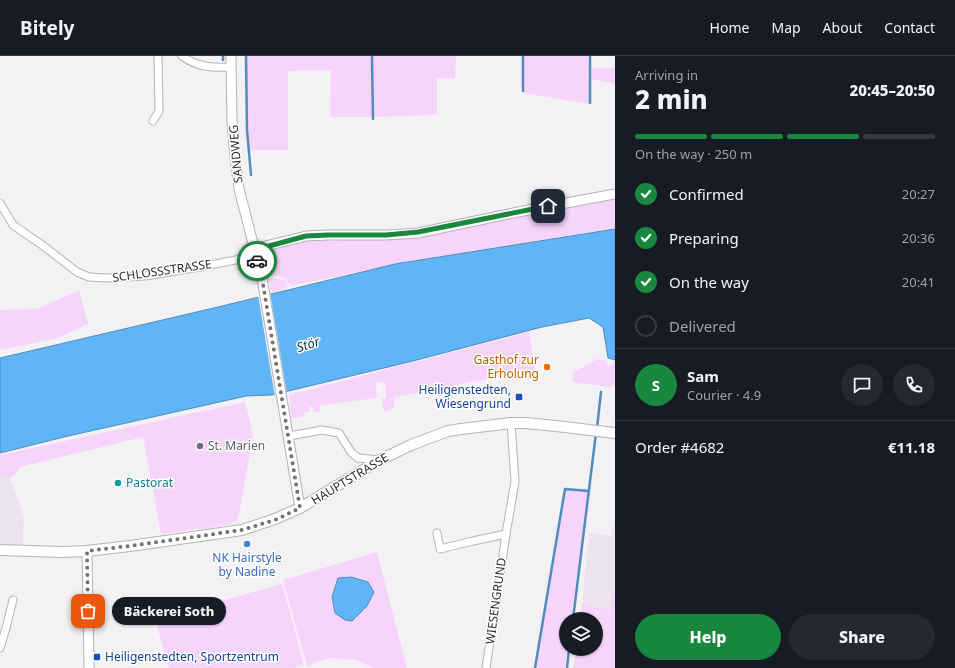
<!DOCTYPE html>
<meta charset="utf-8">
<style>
body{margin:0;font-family:"Noto Sans",sans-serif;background:#242831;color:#f1f3f6;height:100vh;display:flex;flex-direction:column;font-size:15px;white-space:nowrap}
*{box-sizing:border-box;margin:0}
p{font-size:13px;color:#9ea1a6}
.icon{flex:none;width:22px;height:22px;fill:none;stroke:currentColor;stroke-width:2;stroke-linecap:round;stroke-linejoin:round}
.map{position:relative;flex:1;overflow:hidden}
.details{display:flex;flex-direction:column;background:#171b24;width:340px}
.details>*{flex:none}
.tools{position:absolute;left:559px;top:556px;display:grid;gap:8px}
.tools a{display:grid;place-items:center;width:44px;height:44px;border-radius:50%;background:#171b24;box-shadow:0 1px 3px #0004;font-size:20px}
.pin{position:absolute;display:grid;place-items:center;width:34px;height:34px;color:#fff;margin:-17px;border-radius:8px;box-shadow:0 2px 6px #0006}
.courier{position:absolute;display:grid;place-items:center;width:40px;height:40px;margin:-20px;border:3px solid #1a873f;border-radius:50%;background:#fff;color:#222;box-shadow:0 1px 5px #0007}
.bubble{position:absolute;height:28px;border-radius:14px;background:#171b24;box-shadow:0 1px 3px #0004;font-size:13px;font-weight:800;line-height:28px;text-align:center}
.summary em{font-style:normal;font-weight:800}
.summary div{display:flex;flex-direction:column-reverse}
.summary{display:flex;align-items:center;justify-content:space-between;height:68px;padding:0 20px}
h1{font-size:26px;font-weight:800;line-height:30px}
.bar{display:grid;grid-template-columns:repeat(4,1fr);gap:6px 4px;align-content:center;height:48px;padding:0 20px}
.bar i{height:5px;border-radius:3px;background:#363941}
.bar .active{background:#1a873f}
.bar p{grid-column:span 4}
.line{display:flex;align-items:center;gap:10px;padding:0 20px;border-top:1px solid #363941}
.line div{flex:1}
.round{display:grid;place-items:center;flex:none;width:42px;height:42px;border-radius:21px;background:#242831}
ol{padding:0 20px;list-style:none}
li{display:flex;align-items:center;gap:12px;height:44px}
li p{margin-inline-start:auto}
li .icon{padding:4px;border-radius:50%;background:#1a873f;color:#fff;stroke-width:4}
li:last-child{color:#9ea1a6}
li i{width:22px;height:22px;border:2px solid #363941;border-radius:50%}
.button{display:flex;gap:8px;margin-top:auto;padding:8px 20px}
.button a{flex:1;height:46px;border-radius:24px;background:#1a873f;color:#fff;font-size:16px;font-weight:800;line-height:46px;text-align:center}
.button a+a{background:#242831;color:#f1f3f6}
header{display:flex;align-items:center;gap:24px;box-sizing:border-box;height:56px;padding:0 20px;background:#171b24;border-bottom:1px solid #363941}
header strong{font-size:19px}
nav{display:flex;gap:22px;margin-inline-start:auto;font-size:14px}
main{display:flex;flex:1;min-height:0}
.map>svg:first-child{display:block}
.built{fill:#ebe3ed}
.green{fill:#f7d4fc}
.water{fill:#60b5f7;stroke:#518cba}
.pier{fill:#f4f1f5}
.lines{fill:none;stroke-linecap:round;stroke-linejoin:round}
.stream{stroke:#518cba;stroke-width:2.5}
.minor-casing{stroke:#b6b3b6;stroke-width:9}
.tertiary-casing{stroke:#b6b3b6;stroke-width:11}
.secondary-casing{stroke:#b6b3b6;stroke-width:12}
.minor{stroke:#fff;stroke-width:7}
.tertiary{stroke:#fff;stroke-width:9}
.secondary{stroke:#fff;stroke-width:10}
.done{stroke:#737173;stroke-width:4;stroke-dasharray:0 7.2}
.route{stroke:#1a873f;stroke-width:5}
.food-dot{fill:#e8710a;stroke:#fff;stroke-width:1.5}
.transit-dot{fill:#1a4fb4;stroke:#fff;stroke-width:1.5}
.worship-dot{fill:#6b7280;stroke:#fff;stroke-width:1.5}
.culture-dot{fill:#0f9aa8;stroke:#fff;stroke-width:1.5}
.shop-dot{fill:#3f7fe0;stroke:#fff;stroke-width:1.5}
.labels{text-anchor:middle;stroke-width:3;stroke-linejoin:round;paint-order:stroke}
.street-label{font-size:12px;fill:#2d2c2d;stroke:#fff}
.food-label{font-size:12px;fill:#c56008;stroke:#fff;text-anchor:end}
.transit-label{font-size:12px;fill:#164399;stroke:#fff;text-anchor:end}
.worship-label{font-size:12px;fill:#5b616d;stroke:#fff;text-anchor:start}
.culture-label{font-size:12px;fill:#0d838f;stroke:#fff;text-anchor:start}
.shop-label{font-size:12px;fill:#366cbe;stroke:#fff}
.water-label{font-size:13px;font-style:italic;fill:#072c46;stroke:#fff}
</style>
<header>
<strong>Bitely</strong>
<nav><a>Home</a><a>Map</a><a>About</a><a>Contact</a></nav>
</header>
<main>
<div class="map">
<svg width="615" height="612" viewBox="0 0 615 612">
<rect width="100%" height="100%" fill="#f4f1f5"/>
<path class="built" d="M10,421L24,461L22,490H0V422Z
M615,464V539L613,538L611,553L582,548L589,477L612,480Z"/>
<path class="green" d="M246,0H372V61H330L331,14L288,15V94H250L248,74Z
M373,0H456L455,23L437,22V58L414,60L374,61Z
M523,0H588L589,48L524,37Z
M590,12H615V28L591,23Z
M615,142V172L395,208L291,230L285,222L273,219L268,220L263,206L267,197L279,190L301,185L399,183L424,180L543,154Z
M272,222L285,224L288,231L271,237L269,223Z
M79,234L88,268L58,282L0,294V254L37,253Z
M529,276L535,314L395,341L393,353L384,355L382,343L386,342L385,326L376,327L377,342L345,346L320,350V356L314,357L313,351H309V356H305L302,361L291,362L289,339Z
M597,303L607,305L606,309L612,310L614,305L615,306V329L609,331L573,326V317Z
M245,346L248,357L215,364L248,357L253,380L239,459L236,465L229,469L161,478L143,381L20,411L16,418L10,421L0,422V399Z
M566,433L588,436L571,563H566V593H567L565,612H536Z
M377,496L407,612H374L356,604L331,602L325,603L307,610L283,524Z
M282,528L304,609L293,612H169L155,563Z
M613,538L615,539V612H573L576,593H596V563H580L582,548L610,553Z"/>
<path class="water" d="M615,173V304L608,302L603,271L589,262L542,271L413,305L272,339L246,340L64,381L0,397V302L218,251L395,208Z
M351,521L368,526L374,536L367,550L352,565L345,564L335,557L332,541L338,522Z"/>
<path class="pier" d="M270,236L287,338L275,341L258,239Z"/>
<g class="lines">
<path class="stream" d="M223,0V4
M246,0L247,74L251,119
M372,0L373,63
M523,0V35
M590,0V47
M597,372L601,336
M573,563L596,377
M535,612L565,433L589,435
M567,612L569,593"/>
<defs>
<path id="minor" d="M182,0C197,11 212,12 231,11
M153,65L159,55L158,0
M0,147L13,169L45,191L77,216L89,221L106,222L145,220L200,211L256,200
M289,380L322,374L339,377L351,396L358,402L380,404
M437,477L440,493L473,485L506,478
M0,592L6,572L13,544
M486,612L506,478L515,425L511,367"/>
<path id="tertiary" d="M231,0L232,66L234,91L239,133L262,222L300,452
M254,193L306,180L328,179H386L418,177L523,155L615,138
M87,495L89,612"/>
<path id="secondary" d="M0,494L62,496L87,495L130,490L242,474L275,463L300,452L380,404L411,389L448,375L461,373L511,367H525L556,370L615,377"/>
</defs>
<use href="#minor" class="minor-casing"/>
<use href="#tertiary" class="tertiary-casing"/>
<use href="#secondary" class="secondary-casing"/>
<use href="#minor" class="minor"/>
<use href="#tertiary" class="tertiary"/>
<use href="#secondary" class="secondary"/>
</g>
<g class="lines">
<path class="done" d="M88,555L87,495L130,490L242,474L275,464L300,452L262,222L257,205"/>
<path class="route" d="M257,205L254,194L306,180L328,179H386L418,176L548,150"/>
</g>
<circle class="food-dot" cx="547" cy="311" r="4"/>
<g class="transit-dot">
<rect x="515" y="337" width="8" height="8" rx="2"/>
<rect x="93" y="597" width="8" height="8" rx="2"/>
</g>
<circle class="worship-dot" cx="200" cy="390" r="4"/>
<circle class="culture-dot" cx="118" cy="427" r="4"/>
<circle class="shop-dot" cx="247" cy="488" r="4"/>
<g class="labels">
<g class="street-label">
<text transform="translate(236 98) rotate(-95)" y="4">SANDWEG</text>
<text transform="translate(162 215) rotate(-8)" y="4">SCHLOSSSTRASSE</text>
<text transform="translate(350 423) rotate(-31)" y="4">HAUPTSTRASSE</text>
<text transform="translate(496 545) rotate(-82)" y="4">WIESENGRUND</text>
</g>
<g class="food-label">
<text x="539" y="308">Gasthof zur<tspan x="539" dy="14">Erholung</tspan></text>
</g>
<g class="transit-label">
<text x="511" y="338">Heiligenstedten,<tspan x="511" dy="14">Wiesengrund</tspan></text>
<text x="105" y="605" text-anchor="start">Heiligenstedten, Sportzentrum</text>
</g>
<g class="worship-label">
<text x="208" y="394">St. Marien</text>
</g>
<g class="culture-label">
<text x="126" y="431">Pastorat</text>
</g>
<g class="shop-label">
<text x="247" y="506">NK Hairstyle<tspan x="247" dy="14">by Nadine</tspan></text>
</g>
<g class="water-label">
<text transform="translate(308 288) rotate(-18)" y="5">Stör</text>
</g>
</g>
</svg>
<div class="tools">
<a><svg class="icon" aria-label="layers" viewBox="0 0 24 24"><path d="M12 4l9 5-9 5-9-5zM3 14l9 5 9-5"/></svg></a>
</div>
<div class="pin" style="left:88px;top:555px;background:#ea580c"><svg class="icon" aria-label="bag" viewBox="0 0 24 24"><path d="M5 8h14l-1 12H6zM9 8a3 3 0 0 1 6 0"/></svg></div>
<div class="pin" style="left:548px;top:150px;background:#1f2937"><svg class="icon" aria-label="home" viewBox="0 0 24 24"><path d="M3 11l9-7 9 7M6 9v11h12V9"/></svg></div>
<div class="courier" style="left:257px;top:205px"><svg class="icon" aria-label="car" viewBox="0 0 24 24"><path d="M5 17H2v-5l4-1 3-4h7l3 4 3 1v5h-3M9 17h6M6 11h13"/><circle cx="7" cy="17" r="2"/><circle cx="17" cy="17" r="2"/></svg></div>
<div class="bubble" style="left:112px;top:541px;width:114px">Bäckerei Soth</div>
</div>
<section class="details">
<div class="summary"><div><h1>2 min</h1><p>Arriving in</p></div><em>20:45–20:50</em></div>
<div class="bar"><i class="active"></i><i class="active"></i><i class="active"></i><i></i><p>On the way · 250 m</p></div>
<ol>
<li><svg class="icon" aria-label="check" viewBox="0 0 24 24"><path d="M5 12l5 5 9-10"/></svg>Confirmed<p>20:27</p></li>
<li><svg class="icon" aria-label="check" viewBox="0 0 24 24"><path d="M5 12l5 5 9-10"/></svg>Preparing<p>20:36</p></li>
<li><svg class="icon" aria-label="check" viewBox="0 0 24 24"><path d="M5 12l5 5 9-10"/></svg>On the way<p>20:41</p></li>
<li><i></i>Delivered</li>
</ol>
<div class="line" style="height:72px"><b class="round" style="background:#1a873f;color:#fff">S</b><div><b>Sam</b><p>Courier · 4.9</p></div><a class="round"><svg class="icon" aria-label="chat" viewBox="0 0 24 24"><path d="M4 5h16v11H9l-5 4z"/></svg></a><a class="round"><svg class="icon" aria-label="phone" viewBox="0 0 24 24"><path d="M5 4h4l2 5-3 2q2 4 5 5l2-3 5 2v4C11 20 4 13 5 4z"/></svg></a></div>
<div class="line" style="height:52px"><div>Order #4682</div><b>€11.18</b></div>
<div class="button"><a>Help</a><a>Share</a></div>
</section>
</main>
